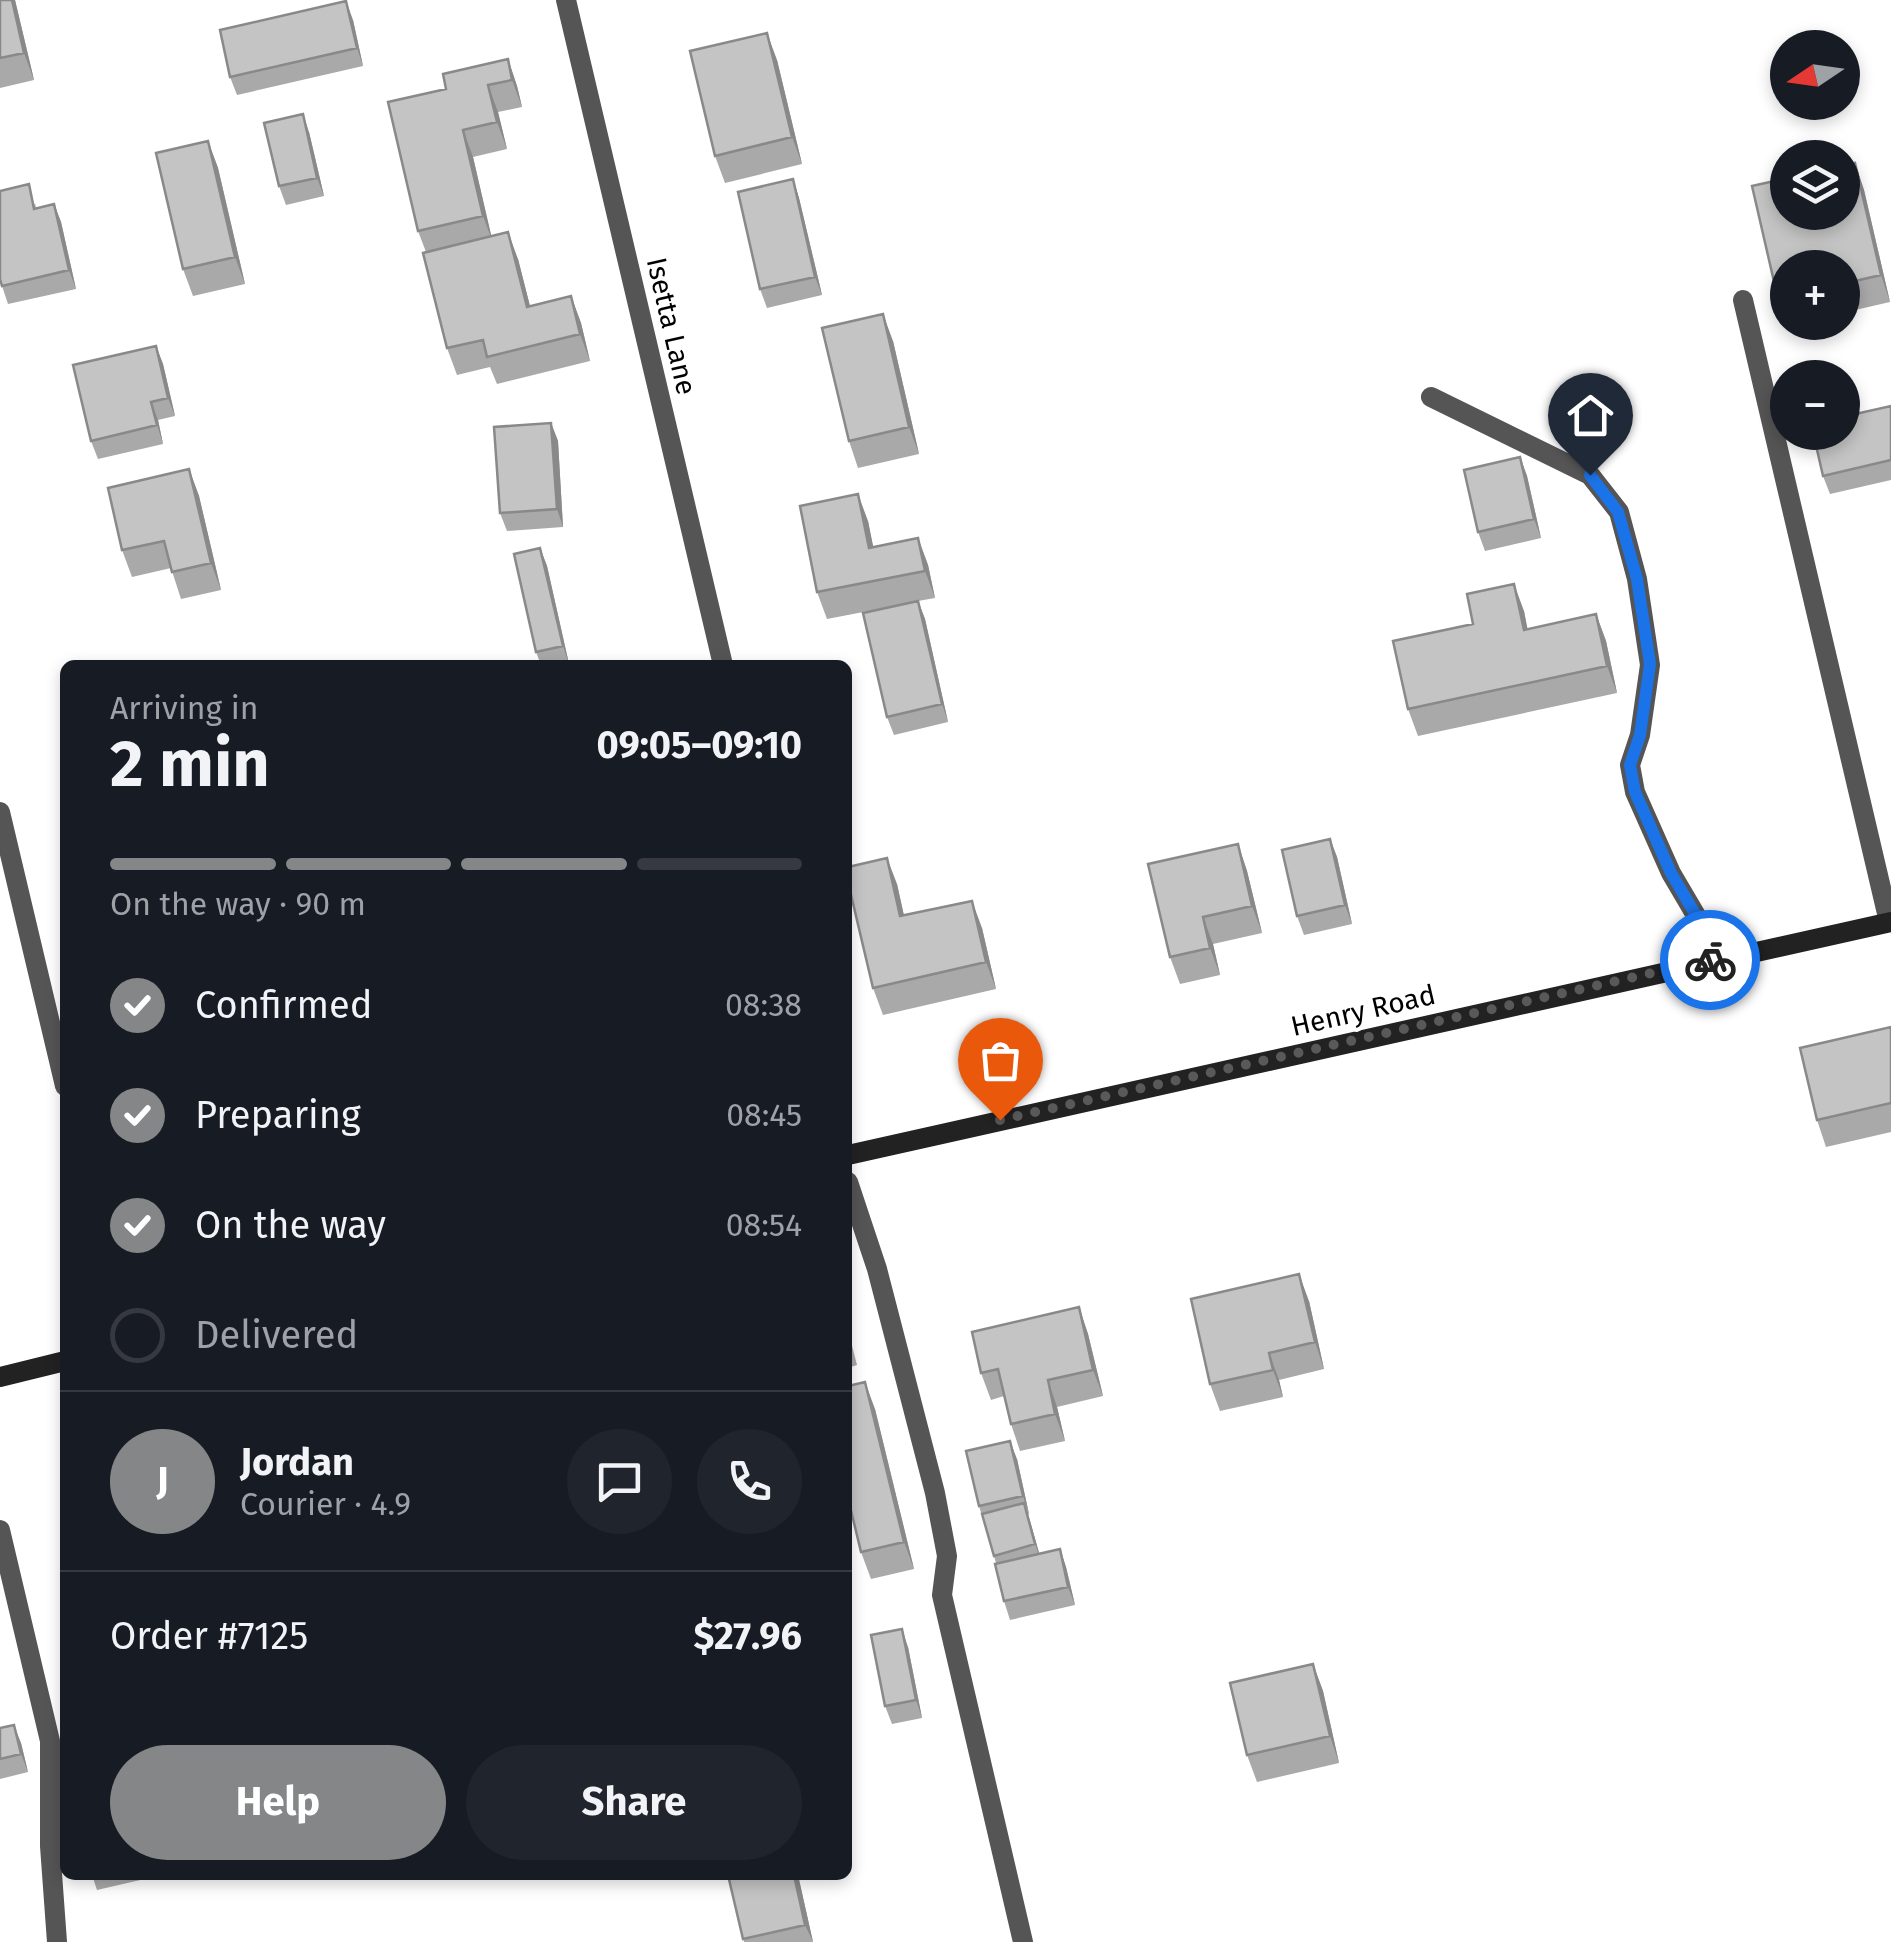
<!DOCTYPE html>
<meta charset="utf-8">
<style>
body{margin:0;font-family:"Fira Sans",sans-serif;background:#20242c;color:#f1f3f6;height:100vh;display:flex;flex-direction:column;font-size:38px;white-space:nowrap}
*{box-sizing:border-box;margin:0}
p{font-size:32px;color:#9ea1a6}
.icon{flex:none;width:55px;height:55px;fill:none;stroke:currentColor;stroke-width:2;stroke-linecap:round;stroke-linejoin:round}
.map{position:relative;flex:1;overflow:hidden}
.panel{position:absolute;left:60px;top:660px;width:792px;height:1220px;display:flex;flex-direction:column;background:#171b24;border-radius:15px;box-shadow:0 5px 15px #0003}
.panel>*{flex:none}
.needle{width:65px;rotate:257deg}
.tools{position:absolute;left:1770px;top:30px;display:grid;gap:20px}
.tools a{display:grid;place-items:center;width:90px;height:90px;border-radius:50%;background:#171b24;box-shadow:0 5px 15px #0003;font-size:50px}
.pin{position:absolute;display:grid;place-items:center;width:85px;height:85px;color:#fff;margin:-102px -42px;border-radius:50% 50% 50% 0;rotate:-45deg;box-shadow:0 0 10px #0007}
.pin .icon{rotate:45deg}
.courier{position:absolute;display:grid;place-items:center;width:100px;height:100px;margin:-50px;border:8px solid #1a73e8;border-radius:50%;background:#fff;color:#222;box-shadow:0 2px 12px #0007}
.overview em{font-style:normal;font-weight:700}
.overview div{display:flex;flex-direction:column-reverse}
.overview{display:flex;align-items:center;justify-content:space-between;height:170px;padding:0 50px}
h1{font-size:65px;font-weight:700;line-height:75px}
.bar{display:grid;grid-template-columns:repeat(4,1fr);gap:15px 10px;align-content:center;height:120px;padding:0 50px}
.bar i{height:12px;border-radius:8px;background:#363941}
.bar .active{background:#858687}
.bar p{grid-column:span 4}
.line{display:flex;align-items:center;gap:25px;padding:0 50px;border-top:2px solid #363941}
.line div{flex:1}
.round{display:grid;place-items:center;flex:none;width:105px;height:105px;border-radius:52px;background:#20242c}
ol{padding:0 50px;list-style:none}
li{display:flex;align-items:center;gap:30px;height:110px}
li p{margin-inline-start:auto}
li .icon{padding:10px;border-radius:50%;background:#858687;color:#fff;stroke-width:4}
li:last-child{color:#9ea1a6}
li i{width:55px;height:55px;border:5px solid #363941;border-radius:50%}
.action{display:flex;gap:20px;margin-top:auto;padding:20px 50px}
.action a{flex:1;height:115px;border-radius:60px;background:#858687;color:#fff;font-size:40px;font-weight:700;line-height:115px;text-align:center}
.action a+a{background:#20242c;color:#f1f3f6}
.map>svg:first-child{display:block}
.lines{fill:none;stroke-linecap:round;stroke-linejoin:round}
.lane{stroke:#555;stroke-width:20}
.street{stroke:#555;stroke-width:20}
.secondary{stroke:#222;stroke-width:20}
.wall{fill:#a9a9a9}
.shaded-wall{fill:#898989}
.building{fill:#c4c4c4;stroke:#898989;stroke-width:2.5}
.done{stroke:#595959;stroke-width:10;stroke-dasharray:0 18}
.route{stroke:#1a73e8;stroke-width:12}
.labels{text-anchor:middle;stroke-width:8;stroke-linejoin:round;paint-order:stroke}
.street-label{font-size:28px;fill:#000;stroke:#fff}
</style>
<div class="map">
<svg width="1891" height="1942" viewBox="0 0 1891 1942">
<rect width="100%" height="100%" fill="#fff"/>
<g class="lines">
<path class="lane" d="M1743,300L1889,922
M1431,397L1590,475L1619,512L1637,579L1650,665L1640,735L1630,765L1635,792L1671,873L1721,958
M848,1182L877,1269L935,1493L947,1556L942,1595L1023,1942
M0,1530L50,1741V1846L57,1942"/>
<path class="street" d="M566,0L723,665
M0,812L65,1086"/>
<path class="secondary" d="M848,1155L1891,922
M0,1377L65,1361"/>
</g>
<path class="wall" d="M0,0H15L34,80L0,88Z
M353,20L363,66L237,95L230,77Z
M508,59L517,86L522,107L498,112L507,149L473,157L491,236L518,259L530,306L571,296L581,323L590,361L497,384L490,367L457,375L447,348L426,252L418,231L446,89Z
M777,60L802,164L725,183L715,156Z
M309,132L324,196L286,205L279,186Z
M208,141L218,168L245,284L193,296L183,269Z
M1855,163L1864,190L1890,302L1842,313V268H1788V322H1803L1788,326L1778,299L1752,186L1788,178V212H1842V165Z
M793,179L799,198L822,295L767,308L760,289Z
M35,203L36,208L54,204L61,222L76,289L8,304L2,286Z
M893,341L919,454L858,468L849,441Z
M156,346L163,364L175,416L158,420L163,444L98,459L91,441Z
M1891,406V480L1830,494L1823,476Z
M551,423L558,441L563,527L507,531L500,513Z
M1520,457L1527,476L1541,538L1485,551L1478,532Z
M189,469L199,496L221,590L181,599L171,568L132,577L122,550Z
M868,521L873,547L918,538L928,565L935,598L918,601L925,619L948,722L894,735L887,717L905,604L827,619L817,592Z
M540,548L547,566L569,664L564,665H541L536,652Z
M1524,611L1527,629L1596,614L1606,641L1617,693L1418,736L1408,709L1473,624Z
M1330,839L1337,857L1352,924L1304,935L1297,916Z
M1238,844L1247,871L1262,933L1213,944L1220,975L1180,984L1170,957Z
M897,884L904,916L982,928L996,989L883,1015L873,988Z
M1891,1027V1132L1826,1147L1817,1120Z
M1309,1301L1324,1369L1279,1380L1283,1397L1220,1411L1210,1384Z
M1079,1307L1088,1334L1103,1396L1057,1407L1065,1441L1020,1451L1011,1424L1004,1396L991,1400L981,1373Z
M848,1330L857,1365L848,1368Z
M875,1409L914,1569L871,1579L861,1552Z
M1017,1459L1029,1514L1028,1515L1039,1553L1060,1549L1066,1567L1075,1605L1010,1620L1004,1601L996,1563L979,1506Z
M908,1647L922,1718L892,1724L885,1706Z
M1313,1664L1323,1691L1339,1763L1257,1782L1247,1755Z
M0,1728L21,1743L28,1772L0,1779Z
M92,1875H162L97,1890Z
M728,1875H798L813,1942H744Z"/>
<path class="shaded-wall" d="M12,0H15L34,80L24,53Z
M346,1L353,20L363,66L357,48Z
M767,33L777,60L802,164L792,137Z
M508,59L517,86L522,107L512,80Z
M488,85L498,112L507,149L497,122Z
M303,114L309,132L324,196L317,178Z
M463,130L473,157L493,243L483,216Z
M208,141L218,168L245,284L235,257Z
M1855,163L1864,190L1890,302L1881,275Z
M793,179L799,198L822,295L815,277Z
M54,204L61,222L76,289L69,270Z
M508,232L518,259L537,334L527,307Z
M571,296L581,323L590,361L580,334Z
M883,314L893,341L919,454L909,427Z
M156,346L163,364L175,416L168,398Z
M151,402L158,420L163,444L157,425Z
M551,423L558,441L563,527L557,509Z
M1520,457L1527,476L1541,538L1534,519Z
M189,469L199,496L221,590L211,563Z
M858,494L868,521L879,575L869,548Z
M918,538L928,565L935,598L925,571Z
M540,548L547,566L569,664L563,646Z
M1514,584L1524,611L1533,656L1524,630Z
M918,601L925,619L948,722L942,704Z
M1596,614L1606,641L1617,693L1607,666Z
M1330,839L1337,857L1352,924L1345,905Z
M1238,844L1247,871L1262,933L1252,906Z
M887,858L897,884L910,943L900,916Z
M972,901L982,928L996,989L986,962Z
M1203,917L1213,944L1220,975L1210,948Z
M1299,1274L1309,1301L1324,1369L1315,1342Z
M1079,1307L1088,1334L1103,1396L1093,1370Z
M1269,1353L1279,1380L1283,1397L1273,1370Z
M1048,1380L1057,1407L1065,1441L1055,1414Z
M865,1382L875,1409L914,1569L904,1542Z
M1010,1441L1017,1459L1029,1514L1023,1496Z
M1024,1503L1030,1521L1042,1563L1035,1544Z
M1060,1549L1066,1567L1075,1605L1068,1587Z
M902,1629L908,1647L922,1718L916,1700Z
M1313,1664L1323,1691L1339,1763L1330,1736Z
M14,1725L21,1743L28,1772L21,1754Z
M794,1875H798L813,1942L805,1925Z"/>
<path class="building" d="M0,0H12L24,53L0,58Z
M346,1L357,48L230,77L220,30Z
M767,33L792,137L715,156L690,51Z
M508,59L512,80L488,85L497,122L463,130L483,216L418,231L388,102L446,89L443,74Z
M303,114L317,178L279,186L264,123Z
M208,141L235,257L183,269L156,153Z
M1855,163L1881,275L1842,284V268H1788V297L1778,299L1752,186L1788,178V212H1842V165Z
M793,179L815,277L760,289L738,192Z
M29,184L34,209L54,204L69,270L2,286L0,279V191Z
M508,232L527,307L571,296L580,334L487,357L483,340L447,348L423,253Z
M883,314L909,427L849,441L822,328Z
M156,346L168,398L151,402L157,425L91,441L73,365Z
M1891,406V460L1823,476L1813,432H1842V417Z
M551,423L557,509L500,513L494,427Z
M1520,457L1534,519L1478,532L1464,470Z
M189,469L211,563L172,572L164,541L122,550L108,488Z
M858,494L869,548L918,538L925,571L817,592L800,506Z
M540,548L563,646L536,652L514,554Z
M1514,584L1524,630L1596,614L1607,666L1408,709L1393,641L1473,624L1467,594Z
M918,601L942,704L887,717L863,613Z
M1330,839L1345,905L1297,916L1282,850Z
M1238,844L1252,906L1203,917L1210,948L1170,957L1148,864Z
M887,858L900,916L972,901L986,962L873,988L848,882V867Z
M1891,1027V1103L1817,1120L1800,1048Z
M1299,1274L1315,1342L1269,1353L1273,1370L1210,1384L1191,1299Z
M1079,1307L1093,1370L1048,1380L1055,1414L1011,1424L998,1369L981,1373L972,1332Z
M865,1382L904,1542L861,1552L848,1498V1386Z
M1010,1441L1023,1496L979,1506L966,1451Z
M1024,1503L1035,1544L994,1556L982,1514Z
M1060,1549L1068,1587L1004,1601L995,1564Z
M902,1629L916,1700L885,1706L871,1635Z
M1313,1664L1330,1736L1247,1755L1230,1683Z
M14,1725L21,1754L0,1759V1728Z
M728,1875H794L805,1925L743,1939Z"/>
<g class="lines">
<path class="done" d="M1000,1120L1710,960"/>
<path class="route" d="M1590,475L1618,512L1637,579L1650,664L1640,735L1630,765L1635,792L1671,873L1721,958L1710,960"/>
</g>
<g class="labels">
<g class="street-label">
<text transform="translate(672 326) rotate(77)" y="10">Isetta Lane</text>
<text transform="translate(1363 1010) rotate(-13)" y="10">Henry Road</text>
</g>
</g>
</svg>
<div class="tools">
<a><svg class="needle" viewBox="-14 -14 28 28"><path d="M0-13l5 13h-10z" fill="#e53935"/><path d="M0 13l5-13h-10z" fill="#9ea1a6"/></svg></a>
<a><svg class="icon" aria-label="layers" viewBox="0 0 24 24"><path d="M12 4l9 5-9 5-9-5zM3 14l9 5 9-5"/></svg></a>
<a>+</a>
<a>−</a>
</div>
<div class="pin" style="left:1000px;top:1120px;background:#ea580c"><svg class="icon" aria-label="bag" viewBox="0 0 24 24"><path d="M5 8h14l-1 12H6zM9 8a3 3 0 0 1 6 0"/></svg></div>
<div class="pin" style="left:1590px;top:475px;background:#1f2937"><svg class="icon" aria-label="home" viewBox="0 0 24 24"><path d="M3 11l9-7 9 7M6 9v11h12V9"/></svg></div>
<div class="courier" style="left:1710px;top:960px"><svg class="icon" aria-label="bike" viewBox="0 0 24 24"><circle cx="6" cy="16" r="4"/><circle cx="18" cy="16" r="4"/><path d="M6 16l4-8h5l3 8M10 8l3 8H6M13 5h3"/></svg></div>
<section class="panel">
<div class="overview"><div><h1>2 min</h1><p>Arriving in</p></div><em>09:05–09:10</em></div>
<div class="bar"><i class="active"></i><i class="active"></i><i class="active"></i><i></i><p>On the way · 90 m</p></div>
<ol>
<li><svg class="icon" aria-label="check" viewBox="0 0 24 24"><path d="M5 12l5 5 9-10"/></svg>Confirmed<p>08:38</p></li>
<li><svg class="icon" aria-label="check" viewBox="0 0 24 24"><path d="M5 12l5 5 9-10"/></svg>Preparing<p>08:45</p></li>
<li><svg class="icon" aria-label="check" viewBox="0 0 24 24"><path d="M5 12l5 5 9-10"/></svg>On the way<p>08:54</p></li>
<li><i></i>Delivered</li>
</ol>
<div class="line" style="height:180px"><b class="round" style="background:#858687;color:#fff">J</b><div><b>Jordan</b><p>Courier · 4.9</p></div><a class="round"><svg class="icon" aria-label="chat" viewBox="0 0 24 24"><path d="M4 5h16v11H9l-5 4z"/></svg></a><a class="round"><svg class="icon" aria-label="phone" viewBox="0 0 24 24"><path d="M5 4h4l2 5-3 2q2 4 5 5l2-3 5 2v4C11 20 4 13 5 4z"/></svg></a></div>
<div class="line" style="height:130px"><div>Order #7125</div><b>$27.96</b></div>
<div class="action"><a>Help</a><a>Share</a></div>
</section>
</div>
